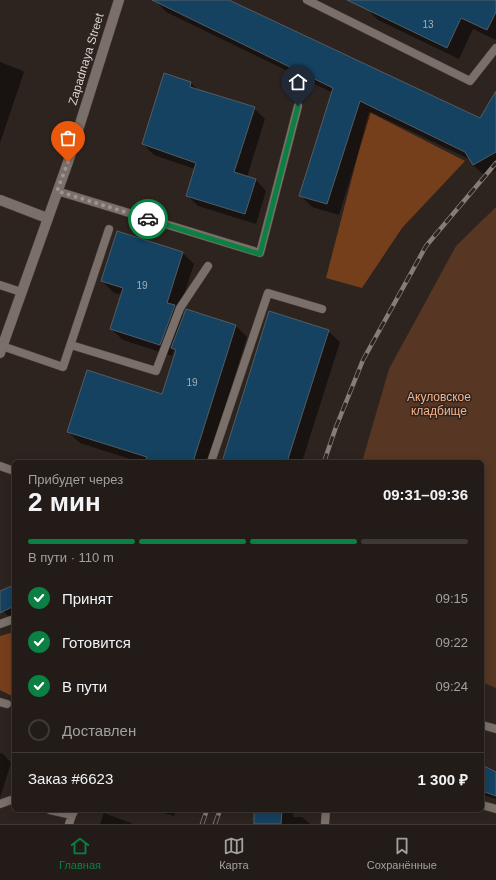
<!DOCTYPE html>
<html lang="ru">
<meta charset="utf-8">
<style>
body{margin:0;font-family:Arial,sans-serif;background:#2e2824;color:#f1f3f6;height:100vh;display:flex;flex-direction:column;font-size:15px;white-space:nowrap}
*{box-sizing:border-box;margin:0}
p{font-size:13px;color:#a2a1a1}
.icon{flex:none;width:22px;height:22px;fill:none;stroke:currentColor;stroke-width:2;stroke-linecap:round;stroke-linejoin:round}
.map{position:relative;flex:1;overflow:hidden}
.sheet{position:absolute;left:12px;top:460px;width:472px;height:352px;display:flex;flex-direction:column;background:#221b17;border-radius:6px;box-shadow:0 2px 10px #0003,0 0 0 1px #3f3936}
.sheet>*{flex:none}
.pin{position:absolute;display:grid;place-items:center;width:34px;height:34px;color:#fff;margin:-41px -17px;border-radius:50% 50% 50% 0;rotate:-45deg;box-shadow:0 0 4px #0007}
.pin .icon{rotate:45deg}
.courier{position:absolute;display:grid;place-items:center;width:40px;height:40px;margin:-20px;border:3px solid #0b8043;border-radius:50%;background:#fff;color:#222;box-shadow:0 1px 5px #0007}
.headline em{font-style:normal;font-weight:800}
.headline div{display:flex;flex-direction:column-reverse}
.headline{display:flex;align-items:center;justify-content:space-between;height:68px;padding:0 16px}
h1{font-size:26px;font-weight:800;line-height:30px}
.bar{display:grid;grid-template-columns:repeat(4,1fr);gap:6px 4px;align-content:center;height:48px;padding:0 16px}
.bar i{height:5px;border-radius:3px;background:#3f3936}
.bar .on{background:#0b8043}
.bar p{grid-column:span 4}
.line{display:flex;align-items:center;gap:10px;padding:0 16px;border-top:1px solid #3f3936}
.line div{flex:1}
ol{padding:0 16px;list-style:none}
li{display:flex;align-items:center;gap:12px;height:44px}
li p{margin-inline-start:auto}
li .icon{padding:4px;border-radius:50%;background:#0b8043;color:#fff;stroke-width:4}
li:last-child{color:#a2a1a1}
li i{width:22px;height:22px;border:2px solid #3f3936;border-radius:50%}
.tabs{display:flex;justify-content:space-around;align-items:center;height:56px;border-top:1px solid #3f3936;background:#221b17;font-size:11px;color:#a2a1a1}
.tabs a{display:grid;justify-items:center;gap:2px}
.tabs .on{color:#0b8043}
.map>svg:first-child{display:block}
.green{fill:#573723}
.forest{fill:#763f1c}
.shadow{fill:#0007}
.building{fill:#144260;stroke:#525c63}
.lines{fill:none;stroke-linecap:round;stroke-linejoin:round}
.lane-casing{stroke:#48403b;stroke-width:9}
.street-casing{stroke:#48403b;stroke-width:11}
.lane{stroke:#7b6f69;stroke-width:8}
.street{stroke:#7b6f69;stroke-width:10}
.rail-casing{stroke:#857d78;stroke-width:4.5}
.rail{stroke:#2e241f;stroke-width:3;stroke-dasharray:9;stroke-linecap:butt}
.done{stroke:#9c9591;stroke-width:4;stroke-dasharray:0 7.2}
.route{stroke:#0b8043;stroke-width:5}
.labels{text-anchor:middle;stroke-width:3;stroke-linejoin:round;paint-order:stroke}
.number-label{font-size:10px;fill:#a7aeb2}
.street-label{font-size:12px;fill:#d8d2ce;stroke:#2e241f}
.park-label{font-size:12px;fill:#f6b28b;stroke:#2e241f}
</style>
<div class="map">
<svg width="496" height="824" viewBox="0 0 496 824">
<rect width="100%" height="100%" fill="#2e241f"/>
<path class="green" d="M496,207V688L482,682V462H362L389,369L456,246Z"/>
<path class="forest" d="M369,112L465,161L402,228L362,288L326,278Z
M14,632V697L0,690V636Z"/>
<path class="shadow" d="M155,0H227L481,119L496,93V170L485,176L473,165L471,160L371,112L339,215L312,207L300,195L333,93L166,12Z
M371,0H496V40L473,29L459,59L378,20L367,9Z
M0,62L21,70L24,72L0,143Z
M191,83L199,91L254,108L265,119L247,177L255,179L266,191L256,224L198,206L187,195L195,169L154,155L143,144Z
M183,253L194,264L179,311L184,316L236,326L247,337L208,462H129L130,459L80,443L68,432L163,395L176,353L174,350L172,356L123,340L111,329L122,295L114,293L102,281Z
M328,331L340,342L302,462H223Z
M14,586V620H12L3,611L0,605V593Z
M0,753L3,754L11,763L0,798Z
M482,767L496,773V799L483,795L482,797Z
M154,810H176L174,816Z
M251,810H294L293,817H302L310,824H255V815Z
M104,813L131,823L132,824H100Z"/>
<path class="building" d="M152,0H229L480,118L496,91V152L473,165L465,152L360,101L327,204L299,196L333,88Z
M347,0H496V12L487,30L461,18L447,48Z
M164,73L191,82L190,87L255,107L234,172L256,179L245,214L186,196L196,163L142,144Z
M117,231L183,252L167,303L175,305L160,345L110,329L123,288L101,281Z
M186,309L236,325L193,462H145L147,457L67,432L87,370L162,394L176,350L171,348Z
M269,311L329,330L287,462H222Z
M14,585V606L0,613V591Z
M482,765L496,772V796L482,791Z
M254,810H282L281,824H254Z"/>
<g class="lines">
<defs>
<path id="lane" d="M307,0L470,81L496,48
M57,191L260,253L298,106
M0,285L21,292
M71,345L156,371L180,308L208,266
M2,346L63,367L109,229
M211,462L268,293L322,309
M0,466L14,471
M0,624L14,619
M0,702L7,704
M482,725L496,729
M0,804L11,800L14,801
M482,805L496,809
M50,810L72,815L75,810
M69,824L72,815
M325,824L326,810"/>
<path id="street" d="M0,200L47,218
M0,353L68,162L119,0"/>
</defs>
<use href="#lane" class="lane-casing"/>
<use href="#street" class="street-casing"/>
<use href="#lane" class="lane"/>
<use href="#street" class="street"/>
<defs>
<path id="rail" d="M324,462L336,427L363,360L426,246L496,163
M202,824L207,810
M215,824L220,810"/>
</defs>
<use href="#rail" class="rail-casing"/>
<use href="#rail" class="rail"/>
</g>
<g class="lines">
<path class="done" d="M68,162L57,191L148,219"/>
<path class="route" d="M148,219L260,254L298,106"/>
</g>
<g class="labels">
<g class="number-label">
<text x="428" y="28">13</text>
<text x="142" y="289">19</text>
<text x="192" y="386">19</text>
</g>
<g class="street-label">
<text transform="translate(86 59) rotate(-73)" y="4">Zapadnaya Street</text>
</g>
<g class="park-label">
<text x="439" y="401">Акуловское<tspan x="439" dy="14">кладбище</tspan></text>
</g>
</g>
</svg>
<div class="pin" style="left:68px;top:162px;background:#ea580c"><svg class="icon" aria-label="bag" viewBox="0 0 24 24"><path d="M5 8h14l-1 12H6zM9 8a3 3 0 0 1 6 0"/></svg></div>
<div class="pin" style="left:298px;top:106px;background:#1f2937"><svg class="icon" aria-label="home" viewBox="0 0 24 24"><path d="M3 11l9-7 9 7M6 9v11h12V9"/></svg></div>
<div class="courier" style="left:148px;top:219px"><svg class="icon" aria-label="car" viewBox="0 0 24 24"><path d="M5 17H2v-5l4-1 3-4h7l3 4 3 1v5h-3M9 17h6M6 11h13"/><circle cx="7" cy="17" r="2"/><circle cx="17" cy="17" r="2"/></svg></div>
<section class="sheet">
<div class="headline"><div><h1>2 мин</h1><p>Прибудет через</p></div><em>09:31–09:36</em></div>
<div class="bar"><i class="on"></i><i class="on"></i><i class="on"></i><i></i><p>В пути · 110 m</p></div>
<ol>
<li><svg class="icon" aria-label="check" viewBox="0 0 24 24"><path d="M5 12l5 5 9-10"/></svg>Принят<p>09:15</p></li>
<li><svg class="icon" aria-label="check" viewBox="0 0 24 24"><path d="M5 12l5 5 9-10"/></svg>Готовится<p>09:22</p></li>
<li><svg class="icon" aria-label="check" viewBox="0 0 24 24"><path d="M5 12l5 5 9-10"/></svg>В пути<p>09:24</p></li>
<li><i></i>Доставлен</li>
</ol>
<div class="line" style="height:52px"><div>Заказ #6623</div><b>1 300 ₽</b></div>
</section>
</div>
<nav class="tabs">
<a class="on"><svg class="icon" aria-label="home" viewBox="0 0 24 24"><path d="M3 11l9-7 9 7M6 9v11h12V9"/></svg>Главная</a>
<a><svg class="icon" aria-label="map" viewBox="0 0 24 24"><path d="M3 6l6-2 6 2 6-2v14l-6 2-6-2-6 2zM9 4v14M15 6v14"/></svg>Карта</a>
<a><svg class="icon" aria-label="saved" viewBox="0 0 24 24"><path d="M7 4h10v16l-5-4-5 4z"/></svg>Сохранённые</a>
</nav>
